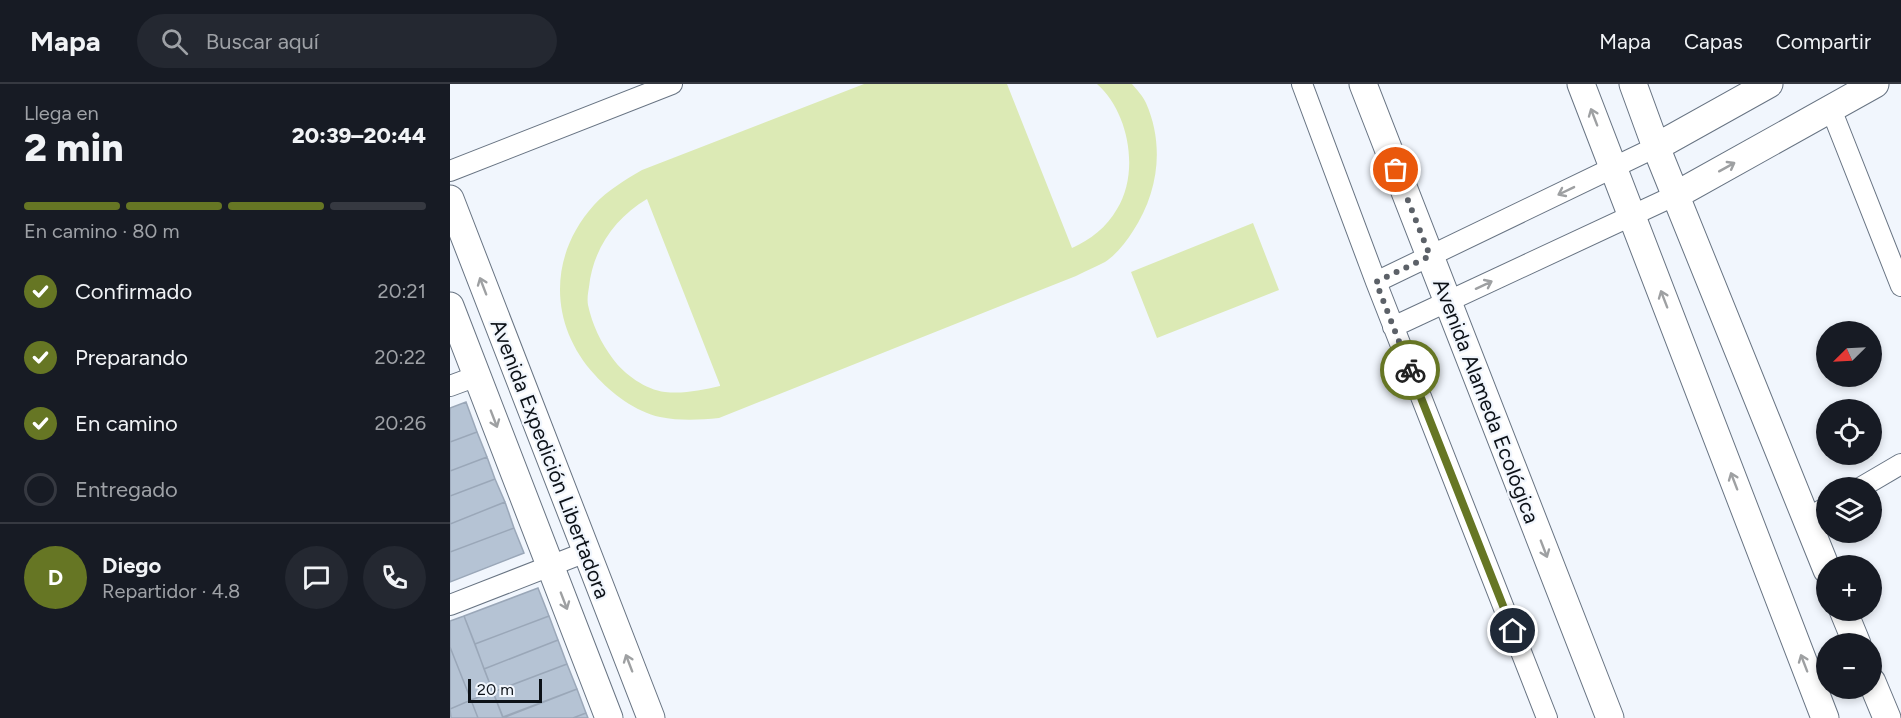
<!DOCTYPE html>
<html lang="es">
<meta charset="utf-8">
<style>
body{margin:0;font-family:Figtree,sans-serif;background:#242831;color:#f1f3f6;height:100vh;display:flex;flex-direction:column;font-size:22px;white-space:nowrap}
*{box-sizing:border-box;margin:0}
p{font-size:20px;color:#9ea1a6}
.icon{flex:none;width:33px;height:33px;fill:none;stroke:currentColor;stroke-width:2;stroke-linecap:round;stroke-linejoin:round}
.map{position:relative;flex:1;overflow:hidden}
.sheet{display:flex;flex-direction:column;background:#171b24;width:450px}
.sheet>*{flex:none}
.needle{width:39px;rotate:246deg}
.controls{position:absolute;left:1366px;top:237px;display:grid;gap:12px}
.controls a{display:grid;place-items:center;width:66px;height:66px;border-radius:50%;background:#171b24;box-shadow:0 3px 9px #0003;font-size:30px}
.scale{position:absolute;left:18px;bottom:15px;width:74px;box-sizing:border-box;padding-left:6px;border:3px solid #0c1117;border-top:0;font-size:16px;line-height:21px;white-space:nowrap;color:#0c1117;-webkit-text-stroke:4px #f1f6fd;paint-order:stroke}
.pin{position:absolute;display:grid;place-items:center;width:51px;height:51px;color:#fff;margin:-26px;border:3px solid #fff;border-radius:50%;box-shadow:0 2px 6px #0007}
.courier{position:absolute;display:grid;place-items:center;width:60px;height:60px;margin:-30px;border:4px solid #667624;border-radius:50%;background:#fff;color:#222;box-shadow:0 2px 8px #0007}
.headline em{font-style:normal;font-weight:800}
.headline div{display:flex;flex-direction:column-reverse}
.headline{display:flex;align-items:center;justify-content:space-between;height:102px;padding:0 24px}
h1{font-size:39px;font-weight:800;line-height:45px}
.bar{display:grid;grid-template-columns:repeat(4,1fr);gap:9px 6px;align-content:center;height:72px;padding:0 24px}
.bar i{height:8px;border-radius:4px;background:#363941}
.bar .on{background:#667624}
.bar p{grid-column:span 4}
.line{display:flex;align-items:center;gap:15px;padding:0 24px;border-top:2px solid #363941}
.line div{flex:1}
.round{display:grid;place-items:center;flex:none;width:63px;height:63px;border-radius:32px;background:#242831}
ol{padding:0 24px;list-style:none}
li{display:flex;align-items:center;gap:18px;height:66px}
li p{margin-inline-start:auto}
li .icon{padding:6px;border-radius:50%;background:#667624;color:#fff;stroke-width:4}
li:last-child{color:#9ea1a6}
li i{width:33px;height:33px;border:3px solid #363941;border-radius:50%}
header{display:flex;align-items:center;gap:36px;box-sizing:border-box;height:84px;padding:0 30px;background:#171b24;border-bottom:2px solid #363941}
header strong{font-size:28px}
nav{display:flex;gap:33px;margin-inline-start:auto;font-size:21px}
.search{width:420px;height:54px;background:#242831;display:flex;align-items:center;gap:15px;box-sizing:border-box;padding:0 21px;border-radius:33px;color:#9ea1a6;font-size:22px}
main{display:flex;flex:1;min-height:0}
.map>svg:first-child{display:block}
.green{fill:#dceab5;fill-rule:evenodd}
.building{fill:#b5c3d4;stroke:#9aa7b8;stroke-width:1.5}
.lines{fill:none;stroke-linecap:round;stroke-linejoin:round}
.street-casing{stroke:#687483;stroke-width:22}
.secondary-casing{stroke:#687483;stroke-width:29}
.street{stroke:#fff;stroke-width:20}
.secondary{stroke:#fff;stroke-width:27}
.oneway{stroke:#9ea0a2}
.done{stroke:#5c6168;stroke-width:6;stroke-dasharray:0 10.8}
.route{stroke:#667624;stroke-width:8}
.labels{text-anchor:middle;stroke-width:4.5;stroke-linejoin:round;paint-order:stroke}
.street-label{font-size:21px;fill:#0c1117;stroke:#f1f6fd}
</style>
<header>
<strong>Mapa</strong>
<div class="search"><svg class="icon" aria-label="search" viewBox="0 0 24 24"><circle cx="10" cy="10" r="6"/><path d="M15 15l6 6"/></svg>Buscar aquí</div>
<nav><a>Mapa</a><a>Capas</a><a>Compartir</a></nav>
</header>
<main>
<section class="sheet">
<div class="headline"><div><h1>2 min</h1><p>Llega en</p></div><em>20:39–20:44</em></div>
<div class="bar"><i class="on"></i><i class="on"></i><i class="on"></i><i></i><p>En camino · 80 m</p></div>
<ol>
<li><svg class="icon" aria-label="check" viewBox="0 0 24 24"><path d="M5 12l5 5 9-10"/></svg>Confirmado<p>20:21</p></li>
<li><svg class="icon" aria-label="check" viewBox="0 0 24 24"><path d="M5 12l5 5 9-10"/></svg>Preparando<p>20:22</p></li>
<li><svg class="icon" aria-label="check" viewBox="0 0 24 24"><path d="M5 12l5 5 9-10"/></svg>En camino<p>20:26</p></li>
<li><i></i>Entregado</li>
</ol>
<div class="line" style="height:108px"><b class="round" style="background:#667624;color:#fff">D</b><div><b>Diego</b><p>Repartidor · 4.8</p></div><a class="round"><svg class="icon" aria-label="chat" viewBox="0 0 24 24"><path d="M4 5h16v11H9l-5 4z"/></svg></a><a class="round"><svg class="icon" aria-label="phone" viewBox="0 0 24 24"><path d="M5 4h4l2 5-3 2q2 4 5 5l2-3 5 2v4C11 20 4 13 5 4z"/></svg></a></div>
</section>
<div class="map">
<svg width="1451" height="634" viewBox="0 0 1451 634">
<rect width="100%" height="100%" fill="#f1f6fd"/>
<path class="green" d="M414,0H557L622,164C640,156 657,143 667,125C690,88 679,28 647,0H682C687,6 693,12 696,19C715,62 708,109 683,147C676,158 666,171 655,178C646,183 635,187 626,192L269,334C249,336 230,337 210,333C186,328 161,309 145,291C99,241 98,172 144,121C158,106 175,96 192,86ZM197,115L270,301V302C252,306 234,310 215,308C196,306 174,290 163,275C151,259 142,240 138,221C137,215 138,209 139,203C143,165 165,134 197,115Z
M803,139L829,206L707,254L681,188Z"/>
<path class="building" d="M16,318L27,348L0,358V324Z
M27,348L37,373L0,387V358Z
M37,373L45,395L0,412V387Z
M45,395L55,418L0,440V412Z
M55,418L64,444L0,468V440Z
M64,444L74,469L0,498V468Z
M88,504L99,532L25,560L14,532Z
M14,532L43,608L21,616L0,563V537Z
M99,532L108,556L34,585L25,560Z
M108,556L117,580L43,608L34,585Z
M0,563L21,616L0,625Z
M117,580L127,605L53,633L43,608Z
M127,605L136,629L123,634H53Z
M43,608L53,634H28L21,616Z
M21,616L28,634H1L0,625Z
M136,629L138,634H123Z"/>
<g class="lines">
<defs>
<path id="street" d="M852,0L926,198L1097,634
M1381,25L1451,202
M0,87L222,0
M926,198L1206,63
M943,243L1226,111
M0,302L27,292
M1410,404L1451,380
M1356,435L1377,423
M0,521L136,468"/>
<path id="secondary" d="M913,0L1160,634
M1131,0L1375,634
M1183,0L1206,63L1377,486
M1206,63L1319,0
M1226,111L1425,0
M0,115L201,634
M0,222L159,634
M1393,526L1407,560
M1422,598L1437,634"/>
</defs>
<use href="#street" class="street-casing"/>
<use href="#secondary" class="secondary-casing"/>
<use href="#street" class="street"/>
<use href="#secondary" class="secondary"/>
</g>
<defs><path id="oneway-shaft" d="M-6 0H5M1.5-3L5.5 0L1.5 3" fill="none" stroke-width="1.6" stroke-linecap="round" stroke-linejoin="round" transform="scale(1.5)"/></defs>
<g class="oneway">
<use href="#oneway-shaft" transform="translate(1144 33) rotate(-111)"/>
<use href="#oneway-shaft" transform="translate(1277 83) rotate(-29)"/>
<use href="#oneway-shaft" transform="translate(1116 107) rotate(154)"/>
<use href="#oneway-shaft" transform="translate(1034 201) rotate(-25)"/>
<use href="#oneway-shaft" transform="translate(33 202) rotate(-111)"/>
<use href="#oneway-shaft" transform="translate(1214 215) rotate(-111)"/>
<use href="#oneway-shaft" transform="translate(44 335) rotate(69)"/>
<use href="#oneway-shaft" transform="translate(1284 397) rotate(-111)"/>
<use href="#oneway-shaft" transform="translate(1094 465) rotate(69)"/>
<use href="#oneway-shaft" transform="translate(114 517) rotate(69)"/>
<use href="#oneway-shaft" transform="translate(179 579) rotate(-111)"/>
<use href="#oneway-shaft" transform="translate(1354 579) rotate(-111)"/>
</g>
<g class="lines">
<path class="done" d="M946,86L980,172L926,198L960,286"/>
<path class="route" d="M960,286L1063,547"/>
</g>
<g class="labels">
<g class="street-label">
<text transform="translate(1036 317) rotate(69)" y="7">Avenida Alameda Ecológica</text>
<text transform="translate(100 375) rotate(69)" y="7">Avenida Expedición Libertadora</text>
</g>
</g>
</svg>
<div class="controls">
<a><svg class="needle" viewBox="-14 -14 28 28"><path d="M0-13l5 13h-10z" fill="#e53935"/><path d="M0 13l5-13h-10z" fill="#9ea1a6"/></svg></a>
<a><svg class="icon" aria-label="locate" viewBox="0 0 24 24"><circle cx="12" cy="12" r="6"/><path d="M12 2v4M12 18v4M2 12h4M18 12h4"/></svg></a>
<a><svg class="icon" aria-label="layers" viewBox="0 0 24 24"><path d="M12 4l9 5-9 5-9-5zM3 14l9 5 9-5"/></svg></a>
<a>+</a>
<a>−</a>
</div>
<div class="scale">20 m</div>
<div class="pin" style="left:946px;top:86px;background:#ea580c"><svg class="icon" aria-label="bag" viewBox="0 0 24 24"><path d="M5 8h14l-1 12H6zM9 8a3 3 0 0 1 6 0"/></svg></div>
<div class="pin" style="left:1063px;top:547px;background:#1f2937"><svg class="icon" aria-label="home" viewBox="0 0 24 24"><path d="M3 11l9-7 9 7M6 9v11h12V9"/></svg></div>
<div class="courier" style="left:960px;top:286px"><svg class="icon" aria-label="bike" viewBox="0 0 24 24"><circle cx="6" cy="16" r="4"/><circle cx="18" cy="16" r="4"/><path d="M6 16l4-8h5l3 8M10 8l3 8H6M13 5h3"/></svg></div>
</div>
</main>
